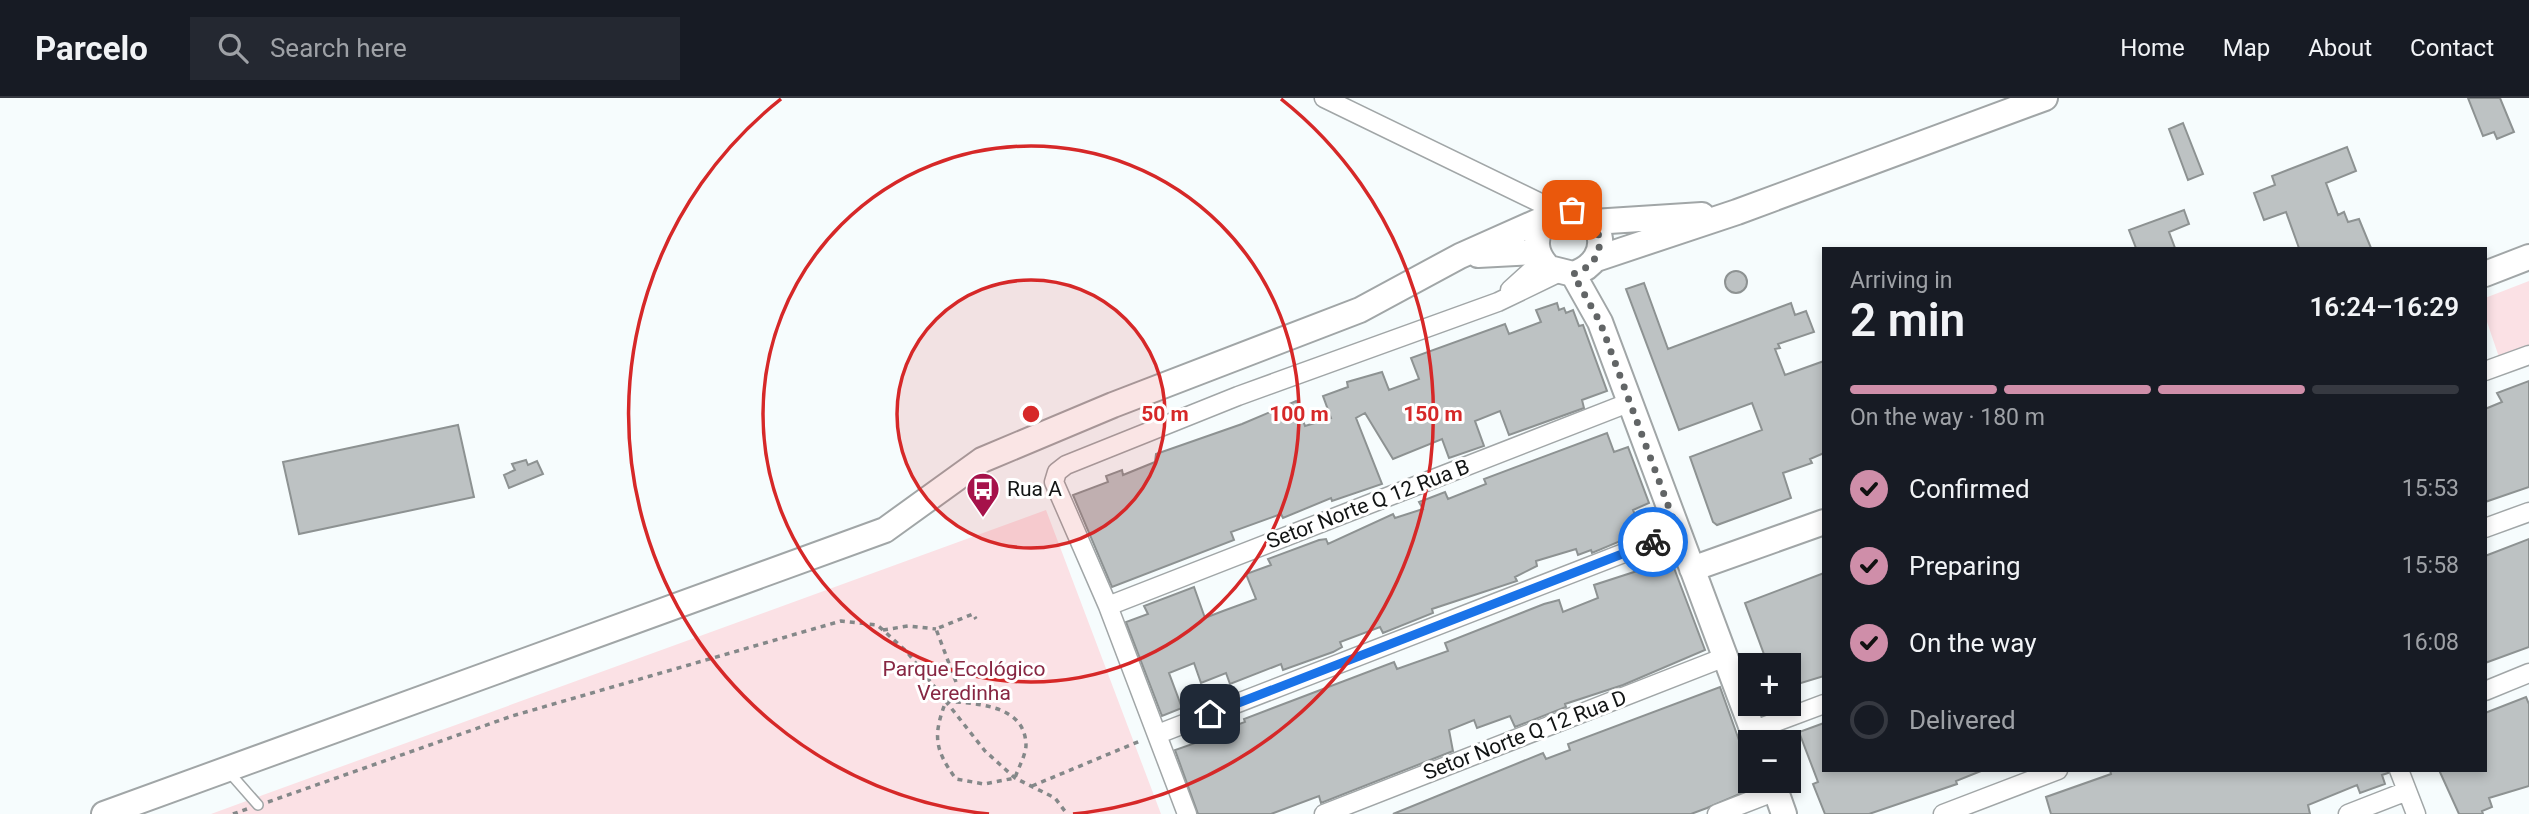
<!DOCTYPE html>
<meta charset="utf-8">
<style>
body{margin:0;font-family:Roboto,sans-serif;background:#242831;color:#f1f3f6;height:100vh;display:flex;flex-direction:column;font-size:26px;white-space:nowrap}
*{box-sizing:border-box;margin:0}
p{font-size:23px;color:#9ea1a6}
.icon{flex:none;width:38px;height:38px;fill:none;stroke:currentColor;stroke-width:2;stroke-linecap:round;stroke-linejoin:round}
.map{position:relative;flex:1;overflow:hidden}
.details{position:absolute;left:1822px;top:149px;width:665px;height:525px;display:flex;flex-direction:column;background:#171b24;border-radius:0px;box-shadow:0 4px 10px #0003}
.details>*{flex:none}
.tools{position:absolute;left:1738px;top:555px;display:grid;gap:14px}
.tools a{display:grid;place-items:center;width:63px;height:63px;border-radius:0px;background:#171b24;box-shadow:0 4px 10px #0003;font-size:35px}
.pin{position:absolute;display:grid;place-items:center;width:60px;height:60px;color:#fff;margin:-30px;border-radius:14px;box-shadow:0 4px 10px #0006}
.courier{position:absolute;display:grid;place-items:center;width:70px;height:70px;margin:-35px;border:5px solid #1a73e8;border-radius:50%;background:#fff;color:#222;box-shadow:0 2px 9px #0007}
.head em{font-style:normal;font-weight:600}
.head div{display:flex;flex-direction:column-reverse}
.head{display:flex;align-items:center;justify-content:space-between;height:119px;padding:0 28px}
h1{font-size:46px;font-weight:600;line-height:52px}
.bar{display:grid;grid-template-columns:repeat(4,1fr);gap:10px 7px;align-content:center;height:84px;padding:0 28px}
.bar i{height:9px;border-radius:5px;background:#363941}
.bar .current{background:#cf8ea9}
.bar p{grid-column:span 4}
ol{padding:0 28px;list-style:none}
li{display:flex;align-items:center;gap:21px;height:77px}
li p{margin-inline-start:auto}
li .icon{padding:7px;border-radius:50%;background:#cf8ea9;color:#111;stroke-width:4}
li:last-child{color:#9ea1a6}
li i{width:38px;height:38px;border:4px solid #363941;border-radius:50%}
header{display:flex;align-items:center;gap:42px;box-sizing:border-box;height:98px;padding:0 35px;background:#171b24;border-bottom:2px solid #363941}
header strong{font-size:33px}
nav{display:flex;gap:38px;margin-inline-start:auto;font-size:24px}
.search{width:490px;height:63px;background:#242831;display:flex;align-items:center;gap:18px;box-sizing:border-box;padding:0 24px;border-radius:0px;color:#9ea1a6;font-size:26px}
.map>svg:first-child{display:block}
.green{fill:#fbe1e5}
.building{fill:#bdc2c3;stroke:#8d9292;stroke-width:2}
.lines{fill:none;stroke-linecap:round;stroke-linejoin:round}
.lane-casing{stroke:#a1a6a7;stroke-width:12}
.street-casing{stroke:#a1a6a7;stroke-width:21}
.secondary-casing{stroke:#a1a6a7;stroke-width:28}
.path{stroke:#848889;stroke-width:3.5;stroke-dasharray:5 5;stroke-linecap:butt}
.lane{stroke:#fff;stroke-width:9}
.street{stroke:#fff;stroke-width:18}
.secondary{stroke:#fff;stroke-width:24}
.done{stroke:#626566;stroke-width:7;stroke-dasharray:0 12.6}
.route{stroke:#1a73e8;stroke-width:9}
.ring{fill:none;stroke:#d62828;stroke-width:3.5}
.labels{text-anchor:middle;stroke-width:6;stroke-linejoin:round;paint-order:stroke}
.poi-label{font-size:21px;fill:#121414;stroke:#fff;text-anchor:start}
.street-label{font-size:21px;fill:#121414;stroke:#fff}
.park-label{font-size:21px;fill:#872743;stroke:#fff}
.centre{fill:#d62828;stroke:#fff;stroke-width:3.5}
.ring-label{font-size:21px;text-anchor:middle;font-weight:bold;fill:#d62828;stroke:#fff;stroke-width:6;stroke-linejoin:round;paint-order:stroke}
</style>
<header>
<strong>Parcelo</strong>
<div class="search"><svg class="icon" aria-label="search" viewBox="0 0 24 24"><circle cx="10" cy="10" r="6"/><path d="M15 15l6 6"/></svg>Search here</div>
<nav><a>Home</a><a>Map</a><a>About</a><a>Contact</a></nav>
</header>
<div class="map">
<svg width="2529" height="716" viewBox="0 0 2529 716">
<rect width="100%" height="100%" fill="#f6fcfd"/>
<path class="green" d="M2529,183V252L2500,262L2485,218V200Z
M1046,412L1161,716H211Z"/>
<path class="building" d="M2468,0H2500L2514,34L2497,41L2494,34L2483,38Z
M2183,25L2203,76L2188,82L2169,31Z
M2347,49L2356,73L2326,85L2338,117L2344,114L2348,124L2359,121L2371,150H2299L2286,114L2264,122L2254,95L2275,87L2272,78Z
M2184,112L2189,126L2169,134L2175,150H2136L2129,132Z
M1725 184a11 11 0 1 1 22 0a11 11 0 1 1-22 0Z
M1644,185L1668,251L1791,205L1795,217L1806,213L1814,234L1778,246L1780,250L1775,251L1785,277L1824,263V355L1810,361L1812,365L1783,375L1791,400L1717,427L1713,424L1690,359L1762,332L1752,305L1679,332L1626,191Z
M1557,205L1559,212L1564,210L1566,215L1573,212L1579,228L1583,227L1607,293L1582,302L1584,310L1509,337L1500,313L1475,323L1484,348L1449,360L1442,341L1393,361L1365,315L1356,320L1382,386L1332,403L1331,400L1283,420L1281,416L1231,434L1234,442L1112,489L1073,397L1108,384L1106,378L1122,372L1123,377L1155,364L1156,356L1242,326L1296,303L1305,328L1331,320L1323,298L1348,289L1347,284L1382,274L1389,292L1419,281L1411,260L1505,226L1509,236L1541,224L1536,212Z
M2529,283V389L2485,404V311L2502,304L2497,295Z
M458,327L474,399L299,436L283,364Z
M1607,335L1614,354L1628,349L1649,405L1633,412L1642,434L1592,455L1591,452L1578,457L1576,451L1536,463L1537,468L1515,479L1517,483L1432,511L1433,515L1383,535L1380,529L1340,544L1342,549L1333,554L1283,572L1281,566L1230,586L1226,575L1201,585L1194,565L1169,575L1182,610L1162,618L1126,524L1148,516L1144,508L1194,489L1205,520L1223,513L1256,501L1246,476L1271,467L1268,461L1319,442L1326,441L1328,446L1393,416L1395,420L1423,411L1419,404L1445,394L1448,401L1486,386L1484,381Z
M526,362L528,367L537,363L543,376L509,390L504,377L515,372L512,366Z
M2529,441V549L2485,565V458Z
M1671,462L1705,552L1623,587L1565,606L1566,609L1515,629L1510,618L1477,630L1474,622L1449,632L1453,653L1321,705L1319,698L1271,716H1198L1175,652L1221,636L1220,633L1245,624L1244,621L1394,564L1397,571L1448,553L1445,545L1544,506L1559,502L1563,514L1598,500L1594,487Z
M1824,475V578L1788,589V567H1768L1745,505Z
M1720,589L1750,673V682H1753L1756,689L1707,710L1691,716H1393L1543,655L1546,661L1570,652L1568,646Z
M2526,599L2529,606V688L2489,700L2492,709L2482,713L2483,716H2459L2439,672H2485V615Z
M1824,625V672L1981,673L1956,683L1957,686L1869,716H1825L1813,686L1818,684L1799,634Z
M2110,672H2388V675L2382,677L2385,686L2360,695L2357,687L2308,707L2310,716H2051L2046,699L2111,676Z"/>
<g class="lines">
<defs>
<path id="lane" d="M229,674L258,707"/>
<path id="street" d="M1324,0L1559,114
M1510,192L1542,163
M2485,273L2529,257
M2485,430L2529,414
M1108,508L1628,305
M2485,593L2529,575
M1752,633L1824,606
M1158,636L1678,434
M2399,672L2416,716
M1187,716L1108,508L1054,384L1057,374L1066,367L1238,298L1498,204L1558,175
M1324,716L1725,559
M1717,716L1776,693
M1943,716L2058,672
M2348,716L2407,693"/>
<path id="secondary" d="M1593,124L1702,117
M1478,157L1538,154
M1596,161L1737,114L2045,0
M1573,176L1600,224L1757,644
M2485,176L2529,159
M1692,471L1824,424
M1772,682L1784,716
M104,716L885,432L982,362L1113,307L1360,212L1460,158L1559,114C1604,108 1617,162 1573,176L1549,170C1534,155 1533,139 1546,122"/>
</defs>
<use href="#lane" class="lane-casing"/>
<use href="#street" class="street-casing"/>
<use href="#secondary" class="secondary-casing"/>
<path class="path" d="M883,532L908,528L936,531
M956,584L936,531L973,516L976,521
M946,603C976,606 1025,606 1026,647C1026,657 1018,670 1015,680L984,686L956,681C934,651 933,637 946,603Z
M1032,688L1140,643
M268,704L512,618L841,523L877,527L883,532L907,554L985,653L1015,680L1055,700L1067,716
M233,716L247,711"/>
<use href="#lane" class="lane"/>
<use href="#street" class="street"/>
<use href="#secondary" class="secondary"/>
</g>
<g class="lines">
<path class="done" d="M1572,112C1607,123 1610,164 1573,176L1600,224L1678,434L1653,444"/>
<path class="route" d="M1210,616L1653,444"/>
</g>
<circle cx="1031" cy="316" r="134" fill="#d62828" fill-opacity=".12"/>
<g class="ring">
<circle cx="1031" cy="316" r="134"/>
<circle cx="1031" cy="316" r="268"/>
<path d="M989 716A402 402 0 0 1 781 1M1281 1A402 402 0 0 1 1073 716"/>
</g>
<defs>
<symbol id="bus-pin" viewBox="-11 -11 22 30"><path d="M0 17L-7.5 6A9.5 9.5 0 1 1 7.5 6Z" fill="#a6124a" stroke="#fff"/><path d="M-5-6H5V4H4V6H2V4H-2V6H-4V4H-5ZM-3.5-4V0h7V-4ZM-3.5 1.2v1.5H-2V1.2ZM2 1.2v1.5H3.5V1.2Z" fill="#fff"/></symbol>
</defs>
<g fill-rule="evenodd">
<use href="#bus-pin" x="964" y="372" width="38" height="52"/>
</g>
<g class="labels">
<g class="poi-label">
<text x="1007" y="398">Rua A</text>
</g>
<g class="street-label">
<text transform="translate(1368 406) rotate(-21)" y="7">Setor Norte Q 12 Rua B</text>
<text transform="translate(1525 637) rotate(-21)" y="7">Setor Norte Q 12 Rua D</text>
</g>
<g class="park-label">
<text x="964" y="578">Parque Ecológico<tspan x="964" dy="24">Veredinha</tspan></text>
</g>
</g>
<circle cx="1031" cy="316" r="10" class="centre"/>
<g class="ring-label">
<text x="1165" y="323">50 m</text>
<text x="1299" y="323">100 m</text>
<text x="1433" y="323">150 m</text>
</g>
</svg>
<div class="tools">
<a>+</a>
<a>−</a>
</div>
<div class="pin" style="left:1572px;top:112px;background:#ea580c"><svg class="icon" aria-label="bag" viewBox="0 0 24 24"><path d="M5 8h14l-1 12H6zM9 8a3 3 0 0 1 6 0"/></svg></div>
<div class="pin" style="left:1210px;top:616px;background:#1f2937"><svg class="icon" aria-label="home" viewBox="0 0 24 24"><path d="M3 11l9-7 9 7M6 9v11h12V9"/></svg></div>
<div class="courier" style="left:1653px;top:444px"><svg class="icon" aria-label="bike" viewBox="0 0 24 24"><circle cx="6" cy="16" r="4"/><circle cx="18" cy="16" r="4"/><path d="M6 16l4-8h5l3 8M10 8l3 8H6M13 5h3"/></svg></div>
<section class="details">
<div class="head"><div><h1>2 min</h1><p>Arriving in</p></div><em>16:24–16:29</em></div>
<div class="bar"><i class="current"></i><i class="current"></i><i class="current"></i><i></i><p>On the way · 180 m</p></div>
<ol>
<li><svg class="icon" aria-label="check" viewBox="0 0 24 24"><path d="M5 12l5 5 9-10"/></svg>Confirmed<p>15:53</p></li>
<li><svg class="icon" aria-label="check" viewBox="0 0 24 24"><path d="M5 12l5 5 9-10"/></svg>Preparing<p>15:58</p></li>
<li><svg class="icon" aria-label="check" viewBox="0 0 24 24"><path d="M5 12l5 5 9-10"/></svg>On the way<p>16:08</p></li>
<li><i></i>Delivered</li>
</ol>
</section>
</div>
